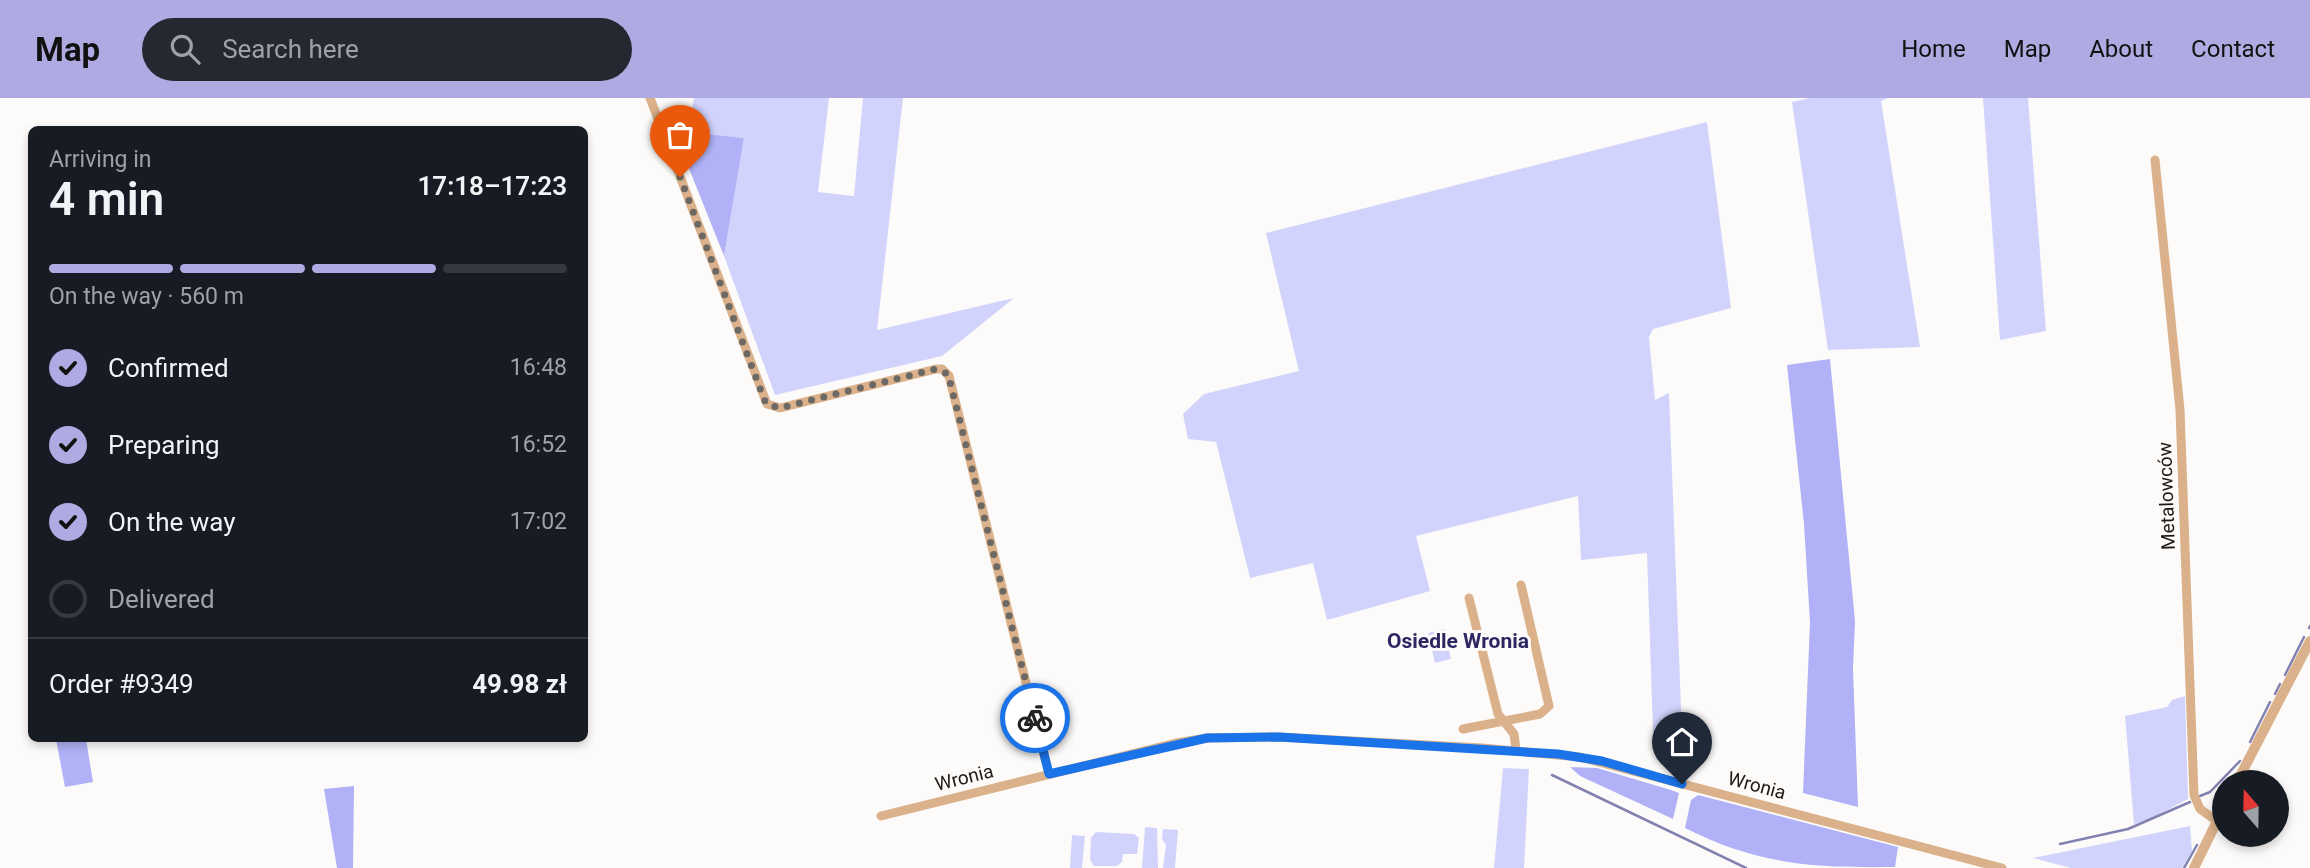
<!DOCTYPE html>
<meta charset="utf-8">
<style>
body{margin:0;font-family:Roboto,sans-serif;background:#242831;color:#f1f3f6;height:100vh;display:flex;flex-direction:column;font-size:26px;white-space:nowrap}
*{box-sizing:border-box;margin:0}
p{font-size:23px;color:#9ea1a6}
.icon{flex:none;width:38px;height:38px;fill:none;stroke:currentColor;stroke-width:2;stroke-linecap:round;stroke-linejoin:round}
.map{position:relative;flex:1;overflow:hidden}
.side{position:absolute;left:28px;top:28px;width:560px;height:616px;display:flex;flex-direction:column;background:#171b24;border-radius:10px;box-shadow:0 4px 10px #0003}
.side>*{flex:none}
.needle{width:46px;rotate:340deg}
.buttons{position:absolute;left:2212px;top:672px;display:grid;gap:14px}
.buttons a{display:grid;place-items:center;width:77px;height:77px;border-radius:50%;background:#171b24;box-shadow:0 4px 10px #0003;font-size:35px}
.pin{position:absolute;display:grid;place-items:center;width:60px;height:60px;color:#fff;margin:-72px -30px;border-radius:50% 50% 50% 0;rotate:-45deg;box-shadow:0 0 7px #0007}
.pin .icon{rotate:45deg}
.courier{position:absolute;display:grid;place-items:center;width:70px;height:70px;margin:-35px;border:5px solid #1a73e8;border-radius:50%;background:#fff;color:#222;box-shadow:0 2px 9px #0007}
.head em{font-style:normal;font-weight:600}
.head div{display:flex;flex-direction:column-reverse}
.head{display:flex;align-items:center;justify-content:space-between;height:119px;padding:0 21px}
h1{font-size:46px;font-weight:600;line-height:52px}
.bar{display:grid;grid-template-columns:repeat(4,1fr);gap:10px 7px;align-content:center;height:84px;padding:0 21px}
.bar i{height:9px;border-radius:5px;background:#363941}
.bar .current{background:#afaae2}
.bar p{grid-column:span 4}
.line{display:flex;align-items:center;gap:18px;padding:0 21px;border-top:2px solid #363941}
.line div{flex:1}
ol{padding:0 21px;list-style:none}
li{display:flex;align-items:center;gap:21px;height:77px}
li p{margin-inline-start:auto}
li .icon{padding:7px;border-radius:50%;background:#afaae2;color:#111;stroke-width:4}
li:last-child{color:#9ea1a6}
li i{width:38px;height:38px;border:4px solid #363941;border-radius:50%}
header{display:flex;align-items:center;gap:42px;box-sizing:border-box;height:98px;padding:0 35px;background:#afaae2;color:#111}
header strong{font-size:33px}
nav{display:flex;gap:38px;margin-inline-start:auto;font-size:24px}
.search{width:490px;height:63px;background:#242831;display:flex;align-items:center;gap:18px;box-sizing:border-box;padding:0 24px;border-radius:38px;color:#9ea1a6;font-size:26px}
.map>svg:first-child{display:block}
.green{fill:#d1d3fc}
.forest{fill:#b0b1f6}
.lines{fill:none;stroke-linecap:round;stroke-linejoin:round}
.stream{stroke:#8282b1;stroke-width:2.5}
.minor{stroke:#dab18a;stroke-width:9}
.tertiary{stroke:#dab18a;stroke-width:10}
.done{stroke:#6c6965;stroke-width:7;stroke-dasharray:0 12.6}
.route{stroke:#1a73e8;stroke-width:9}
.labels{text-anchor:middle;stroke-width:6;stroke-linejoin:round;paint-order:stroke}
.street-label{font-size:19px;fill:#1e1a16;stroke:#fdfbf9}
.neighbourhood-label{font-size:21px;font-weight:bold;fill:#2c2762;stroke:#fdfbf9}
</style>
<header>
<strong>Map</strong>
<div class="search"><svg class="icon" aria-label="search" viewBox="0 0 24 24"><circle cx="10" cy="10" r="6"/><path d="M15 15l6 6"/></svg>Search here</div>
<nav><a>Home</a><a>Map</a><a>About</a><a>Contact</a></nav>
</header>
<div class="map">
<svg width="2310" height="770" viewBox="0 0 2310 770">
<rect width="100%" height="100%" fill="#fdfbf9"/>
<path class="green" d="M694,0H829L818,94L854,98L863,0H903L877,232L1014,200L942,258L775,297L724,158L744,40L689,34Z
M1810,0H1888L1881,3L1920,249L1828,252L1792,4Z
M1983,0H2028L2046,233L2000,242Z
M1707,24L1731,210L1653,231L1649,239L1655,302L1669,295L1682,636L1653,634L1647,455L1581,462L1578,398L1416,438L1430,493L1327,522L1313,465L1250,480L1216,344L1188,341L1183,316L1204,296L1299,273L1266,135Z
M1444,531L1451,561L1435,565L1428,535Z
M2185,598L2188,701L2152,720L2134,726L2125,618L2167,609L2172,602Z
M1503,670L1529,671L1524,770H1494Z
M2190,728L2192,753L2182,770H2071L2033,760Z
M1145,729L1157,730L1158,770H1142Z
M1163,731L1178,732L1175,770H1163L1166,747L1162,741Z
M1096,734L1134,736L1139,740L1137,756H1123L1122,764L1117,768H1094L1090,762L1091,740Z
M1072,737L1085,738L1082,770H1070Z"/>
<path class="forest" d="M689,34L744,40L724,158L676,38Z
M1830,261L1855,523L1853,571L1858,709L1803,695L1810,524L1804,426L1787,267Z
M56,641H86L93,684L65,689Z
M1570,669L1597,670L1671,692L1679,695L1673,721L1580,678Z
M354,688L353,770H337L324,691Z
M1698,697L1898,749L1895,769C1814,770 1758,767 1685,730L1691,702Z"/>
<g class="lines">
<path class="stream" d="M2309,530L2310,528
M2285,577L2304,539
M2275,596L2280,586
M2250,644L2270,604
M1552,677L1746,770
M2200,698L2210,694L2240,663
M2060,746L2128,731L2190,704
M2184,770L2197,747"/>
<path class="minor" d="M650,0L767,306L780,310L936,271H942L949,278L1049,676
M2155,62L2180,312L2194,697L2200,711L2217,723
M1469,500L1498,616L1514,636L1516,652
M1463,631L1540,616L1549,608L1521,487
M881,718L1176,645L1207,640L1279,639L1482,650L1580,659L2002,770"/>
<path class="tertiary" d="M2237,684L2310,543
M2194,770L2224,709"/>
</g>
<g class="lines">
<path class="done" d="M680,79L766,306L780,310L936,271L948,276L1035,620"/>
<path class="route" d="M1035,620L1049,676L1207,640L1279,639L1558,656L1602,663L1682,686"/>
</g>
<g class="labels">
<g class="street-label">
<text transform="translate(2166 398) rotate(-92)" y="7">Metalowców</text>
<text transform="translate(964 679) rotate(-14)" y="7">Wronia</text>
<text transform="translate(1757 687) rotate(15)" y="7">Wronia</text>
</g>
<g class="neighbourhood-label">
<text x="1458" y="550">Osiedle Wronia</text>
</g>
</g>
</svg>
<div class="buttons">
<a><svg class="needle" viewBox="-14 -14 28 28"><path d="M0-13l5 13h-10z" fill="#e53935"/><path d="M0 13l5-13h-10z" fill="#9ea1a6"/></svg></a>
</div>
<div class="pin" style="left:680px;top:79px;background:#ea580c"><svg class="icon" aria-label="bag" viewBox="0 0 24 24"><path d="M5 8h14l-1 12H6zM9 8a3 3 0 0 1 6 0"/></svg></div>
<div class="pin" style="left:1682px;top:686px;background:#1f2937"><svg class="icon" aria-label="home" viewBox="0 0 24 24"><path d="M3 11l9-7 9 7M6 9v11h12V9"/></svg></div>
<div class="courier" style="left:1035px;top:620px"><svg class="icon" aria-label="bike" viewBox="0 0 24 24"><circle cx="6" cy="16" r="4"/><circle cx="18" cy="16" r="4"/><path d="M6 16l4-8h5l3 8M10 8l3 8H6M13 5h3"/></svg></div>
<section class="side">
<div class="head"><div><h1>4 min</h1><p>Arriving in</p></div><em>17:18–17:23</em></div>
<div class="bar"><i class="current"></i><i class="current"></i><i class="current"></i><i></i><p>On the way · 560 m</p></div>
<ol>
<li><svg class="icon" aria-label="check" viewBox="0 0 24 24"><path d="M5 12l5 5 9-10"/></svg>Confirmed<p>16:48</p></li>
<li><svg class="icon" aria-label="check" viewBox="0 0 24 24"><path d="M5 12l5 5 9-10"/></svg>Preparing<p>16:52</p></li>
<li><svg class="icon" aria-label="check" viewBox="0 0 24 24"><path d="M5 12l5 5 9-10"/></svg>On the way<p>17:02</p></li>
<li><i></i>Delivered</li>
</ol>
<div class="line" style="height:91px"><div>Order #9349</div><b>49.98 zł</b></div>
</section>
</div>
